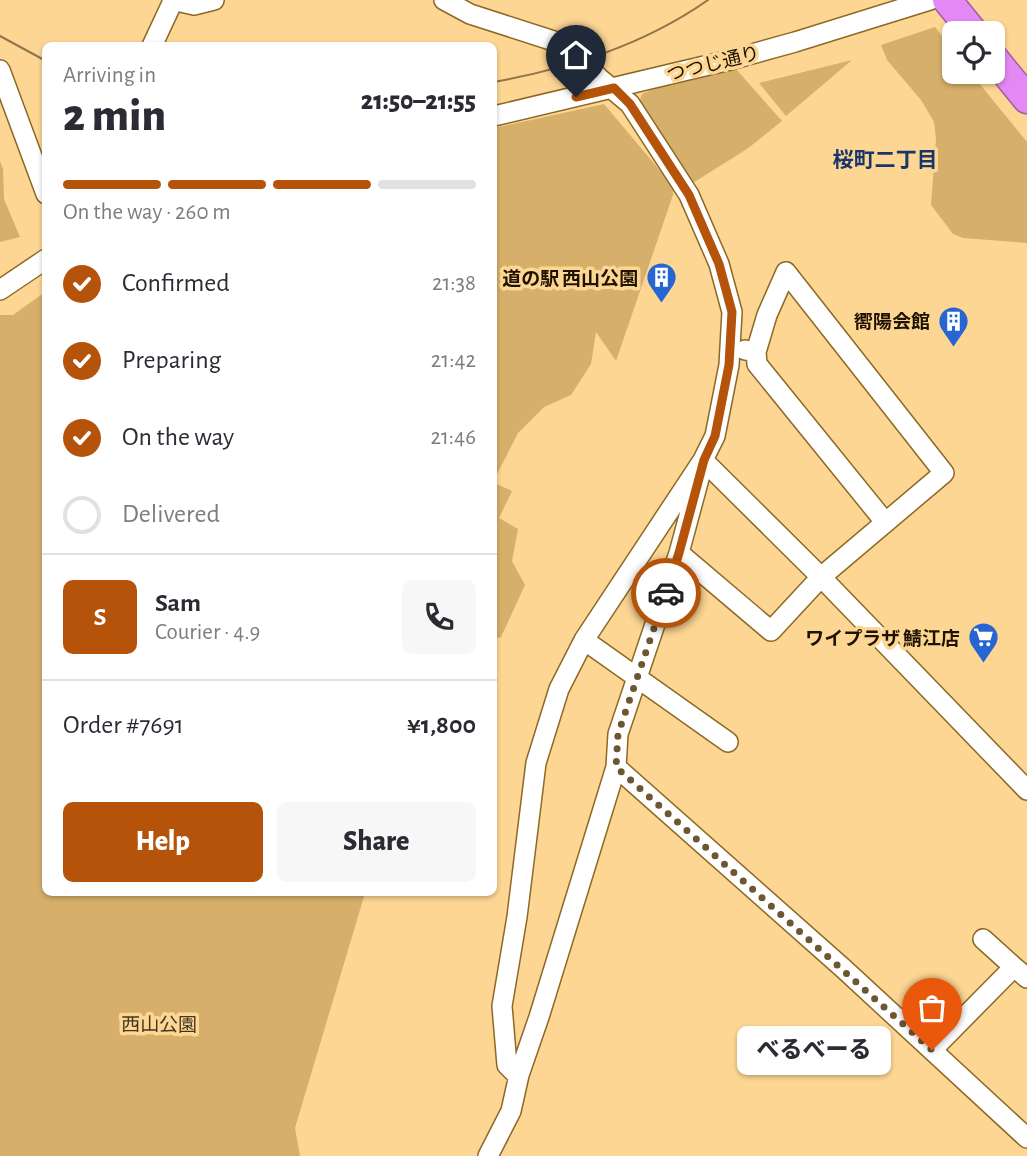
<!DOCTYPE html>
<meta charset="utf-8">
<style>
body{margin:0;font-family:"Alegreya Sans","Noto Sans JP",sans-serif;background:#f7f7f7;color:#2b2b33;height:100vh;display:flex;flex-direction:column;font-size:26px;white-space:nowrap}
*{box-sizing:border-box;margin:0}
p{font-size:23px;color:#7c7c81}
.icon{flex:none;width:38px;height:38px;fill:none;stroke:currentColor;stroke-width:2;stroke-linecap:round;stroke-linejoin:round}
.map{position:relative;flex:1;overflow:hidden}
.side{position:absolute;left:42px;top:42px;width:455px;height:854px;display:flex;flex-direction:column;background:#fff;border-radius:10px;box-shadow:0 2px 5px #0004}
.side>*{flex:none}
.fabs{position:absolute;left:942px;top:21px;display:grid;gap:14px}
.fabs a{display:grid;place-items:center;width:63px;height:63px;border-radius:10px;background:#fff;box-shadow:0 2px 5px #0004;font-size:35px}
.pin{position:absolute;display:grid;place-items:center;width:60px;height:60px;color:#fff;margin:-72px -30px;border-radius:50% 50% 50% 0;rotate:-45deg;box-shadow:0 0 7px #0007}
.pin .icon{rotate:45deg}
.courier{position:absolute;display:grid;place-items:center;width:70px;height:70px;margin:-35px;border:5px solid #b45309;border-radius:50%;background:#fff;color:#222;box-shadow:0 2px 9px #0007}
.bubble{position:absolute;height:49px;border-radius:10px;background:#fff;box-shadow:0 2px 5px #0004;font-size:23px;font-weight:800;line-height:49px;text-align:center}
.head em{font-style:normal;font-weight:800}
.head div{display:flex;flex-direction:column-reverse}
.head{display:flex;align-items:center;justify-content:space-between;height:119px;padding:0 21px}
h1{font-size:46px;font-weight:800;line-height:52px}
.bar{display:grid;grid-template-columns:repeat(4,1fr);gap:10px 7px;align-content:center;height:84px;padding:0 21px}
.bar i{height:9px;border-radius:5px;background:#e1e1e2}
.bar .active{background:#b45309}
.bar p{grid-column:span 4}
.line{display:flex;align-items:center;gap:18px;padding:0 21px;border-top:2px solid #e1e1e2}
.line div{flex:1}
.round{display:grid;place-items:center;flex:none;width:74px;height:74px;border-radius:10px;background:#f7f7f7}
ol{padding:0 21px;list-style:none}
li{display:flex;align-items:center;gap:21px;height:77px}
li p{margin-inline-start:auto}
li .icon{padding:7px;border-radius:50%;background:#b45309;color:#fff;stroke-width:4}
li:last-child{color:#7c7c81}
li i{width:38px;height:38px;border:4px solid #e1e1e2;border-radius:50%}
.button{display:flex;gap:14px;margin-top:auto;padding:14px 21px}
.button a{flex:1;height:80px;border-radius:10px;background:#b45309;color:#fff;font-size:28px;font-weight:800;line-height:80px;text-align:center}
.button a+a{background:#f7f7f7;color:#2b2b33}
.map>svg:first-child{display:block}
.green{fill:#d6af6b}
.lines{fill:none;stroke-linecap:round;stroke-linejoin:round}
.minor-casing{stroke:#8c6924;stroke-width:22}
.highway-casing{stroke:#9e5f9f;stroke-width:31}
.minor{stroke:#fff;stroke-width:19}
.highway{stroke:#e388f5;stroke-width:28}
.tram{stroke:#8f754a;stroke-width:2}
.done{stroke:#6d5733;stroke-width:7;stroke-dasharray:0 12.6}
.route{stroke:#b45309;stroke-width:9}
.labels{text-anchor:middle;stroke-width:7;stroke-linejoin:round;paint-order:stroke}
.street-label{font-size:19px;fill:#1f1200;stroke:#fdd693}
.poi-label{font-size:19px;font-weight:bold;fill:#1f1200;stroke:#fdd693;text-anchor:end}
.park-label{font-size:19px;fill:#433722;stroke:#fdd693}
.neighbourhood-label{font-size:21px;font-weight:bold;fill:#17366b;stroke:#fdd693}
</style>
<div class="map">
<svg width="1027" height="1156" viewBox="0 0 1027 1156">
<rect width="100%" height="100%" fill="#fdd693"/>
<path class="green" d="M935,27L954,51V72H970L1027,142V243L963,238L953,234L931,205L936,139L934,122L921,100L887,60L881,45Z
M852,60L786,116L759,83Z
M736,69L782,121L747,149L688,186L639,103L642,94L661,86Z
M604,104L673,186V195L616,361L596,332L591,364L571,395L544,407L518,433L494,480V128Z
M0,161L3,169L4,199L20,237L0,242Z
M45,292L46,892L365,893L295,1128L300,1156H0V315H13Z
M494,483L512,491L499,518L518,529L512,561L525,585L501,637L494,639Z"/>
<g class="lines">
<defs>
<path id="minor" d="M172,0L194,5L214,0
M444,0L470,14L560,43L577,54L599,78L630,104L689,195L719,264L732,312L729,365L715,436L703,460L584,640L559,689L536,763L517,917L502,1006L507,1065L518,1076
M152,46L173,1
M0,70L46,194
M494,116L734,59L795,42L930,0
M0,290L46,259
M745,350L756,352L757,364L885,522
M703,460L821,577L1027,790
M679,553L771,631L821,577L944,473L786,272L767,315L756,352
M584,640L728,742
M616,767L844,969L1027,1138
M983,939L1014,967
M932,1050L1014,967L1027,978
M488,1156L511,1111L519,1075L539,1017L616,767L618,734L679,553L700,475"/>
<path id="highway" d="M947,0L974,33
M992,56L1027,99"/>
</defs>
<use href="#minor" class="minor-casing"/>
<use href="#highway" class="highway-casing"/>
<use href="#minor" class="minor"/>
<use href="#highway" class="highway"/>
<path class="tram" d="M0,36L46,61
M494,82C570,68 644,45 708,0"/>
</g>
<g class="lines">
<path class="done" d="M666,593L618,734L616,767L932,1050"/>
<path class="route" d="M576,97L614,88L630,104L689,195L719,264L732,312L729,365L715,436L704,460L679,553L666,593"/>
</g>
<defs>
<symbol id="building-pin" viewBox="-11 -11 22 30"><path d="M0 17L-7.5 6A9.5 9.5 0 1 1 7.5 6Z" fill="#2765d2" stroke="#fdd693"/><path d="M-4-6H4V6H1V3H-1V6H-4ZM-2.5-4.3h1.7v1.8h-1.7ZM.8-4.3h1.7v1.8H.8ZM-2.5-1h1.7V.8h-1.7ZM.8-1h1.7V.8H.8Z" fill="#fff"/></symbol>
<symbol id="supermarket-pin" viewBox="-11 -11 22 30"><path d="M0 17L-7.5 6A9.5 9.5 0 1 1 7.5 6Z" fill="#2765d2" stroke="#fdd693"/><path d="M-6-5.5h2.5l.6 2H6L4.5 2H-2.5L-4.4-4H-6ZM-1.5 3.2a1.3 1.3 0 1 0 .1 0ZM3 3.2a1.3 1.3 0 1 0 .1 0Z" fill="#fff"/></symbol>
</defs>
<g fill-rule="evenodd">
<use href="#building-pin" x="644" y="260" width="35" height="47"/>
<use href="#building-pin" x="936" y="304" width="35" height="47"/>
<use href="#supermarket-pin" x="966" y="620" width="35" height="47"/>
</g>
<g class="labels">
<g class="street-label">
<text transform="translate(713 63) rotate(-14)" y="7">つつじ通り</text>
</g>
<g class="poi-label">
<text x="638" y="285">道の駅 西山公園</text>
<text x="930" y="328">嚮陽会館</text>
<text x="960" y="645">ワイプラザ 鯖江店</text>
</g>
<g class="park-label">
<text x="159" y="1031">西山公園</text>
</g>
<g class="neighbourhood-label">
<text x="885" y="167">桜町二丁目</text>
</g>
</g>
</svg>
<div class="fabs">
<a><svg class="icon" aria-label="locate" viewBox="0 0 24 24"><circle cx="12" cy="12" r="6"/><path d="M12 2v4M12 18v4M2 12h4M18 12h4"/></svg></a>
</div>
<div class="pin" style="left:932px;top:1050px;background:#ea580c"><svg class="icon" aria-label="bag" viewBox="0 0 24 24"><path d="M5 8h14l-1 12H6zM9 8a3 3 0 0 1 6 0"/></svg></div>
<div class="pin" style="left:576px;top:97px;background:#1f2937"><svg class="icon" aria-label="home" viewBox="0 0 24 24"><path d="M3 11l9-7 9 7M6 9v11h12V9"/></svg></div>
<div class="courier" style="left:666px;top:593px"><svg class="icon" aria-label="car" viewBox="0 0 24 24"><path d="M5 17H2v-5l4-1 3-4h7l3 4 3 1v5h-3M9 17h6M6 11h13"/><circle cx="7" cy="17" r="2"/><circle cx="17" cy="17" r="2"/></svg></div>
<div class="bubble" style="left:737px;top:1026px;width:154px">べるべーる</div>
<section class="side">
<div class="head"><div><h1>2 min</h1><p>Arriving in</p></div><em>21:50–21:55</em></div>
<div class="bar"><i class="active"></i><i class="active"></i><i class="active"></i><i></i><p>On the way · 260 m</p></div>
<ol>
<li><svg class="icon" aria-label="check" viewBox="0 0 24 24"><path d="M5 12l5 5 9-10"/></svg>Confirmed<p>21:38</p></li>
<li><svg class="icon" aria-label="check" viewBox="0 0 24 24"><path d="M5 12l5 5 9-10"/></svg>Preparing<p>21:42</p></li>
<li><svg class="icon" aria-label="check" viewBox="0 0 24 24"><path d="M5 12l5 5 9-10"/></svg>On the way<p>21:46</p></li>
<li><i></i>Delivered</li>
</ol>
<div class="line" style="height:126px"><b class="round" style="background:#b45309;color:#fff">S</b><div><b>Sam</b><p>Courier · 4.9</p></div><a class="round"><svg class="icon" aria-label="phone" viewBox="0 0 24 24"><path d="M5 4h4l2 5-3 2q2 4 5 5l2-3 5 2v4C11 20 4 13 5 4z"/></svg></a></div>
<div class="line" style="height:91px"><div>Order #7691</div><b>¥1,800</b></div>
<div class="button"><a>Help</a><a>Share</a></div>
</section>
</div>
